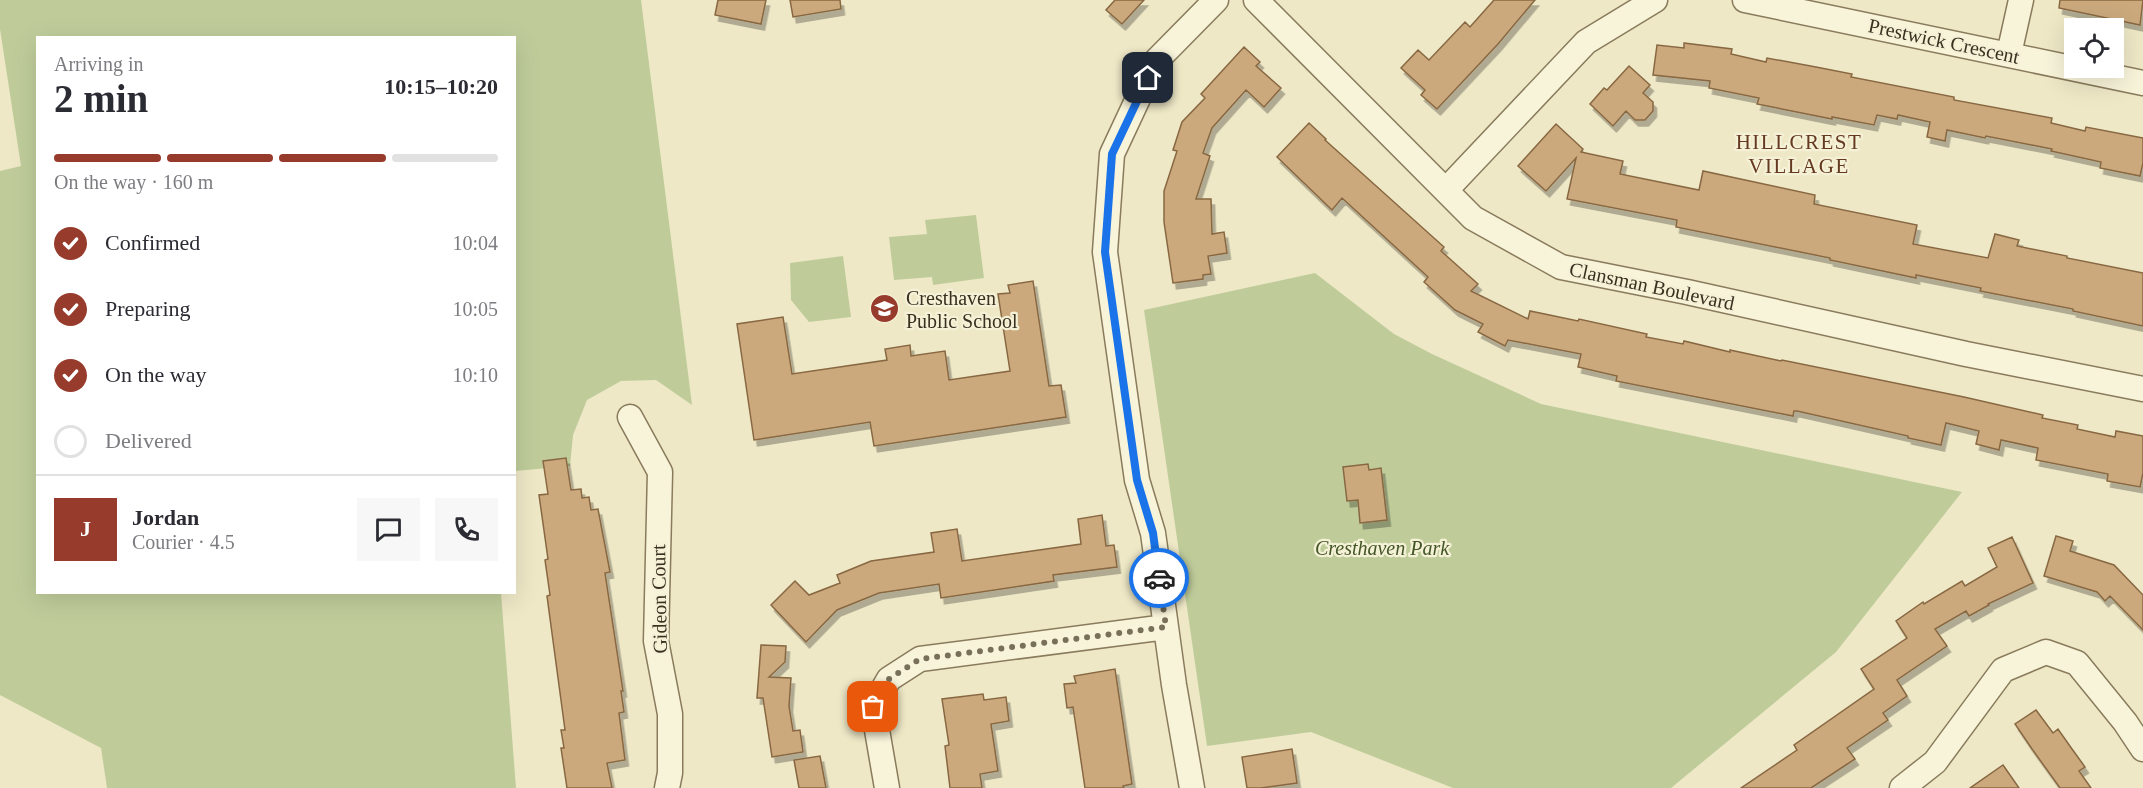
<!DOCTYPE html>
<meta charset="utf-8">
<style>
body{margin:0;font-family:"Times New Roman",serif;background:#f7f7f7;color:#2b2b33;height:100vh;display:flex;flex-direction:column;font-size:22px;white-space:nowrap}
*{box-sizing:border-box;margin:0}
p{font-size:20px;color:#7c7c81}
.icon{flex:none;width:33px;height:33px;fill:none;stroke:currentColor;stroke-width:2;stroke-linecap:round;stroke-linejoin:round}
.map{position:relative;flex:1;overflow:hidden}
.panel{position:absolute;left:36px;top:36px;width:480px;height:558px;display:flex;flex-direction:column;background:#fff;border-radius:0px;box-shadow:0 6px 24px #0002}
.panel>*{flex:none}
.buttons{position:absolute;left:2064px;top:18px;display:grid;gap:12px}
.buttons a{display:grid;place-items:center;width:60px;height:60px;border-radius:0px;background:#fff;box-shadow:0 6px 24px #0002;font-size:30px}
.pin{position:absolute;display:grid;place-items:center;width:51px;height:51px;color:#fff;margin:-26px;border-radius:12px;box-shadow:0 3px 9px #0006}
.courier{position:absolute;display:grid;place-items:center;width:60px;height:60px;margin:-30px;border:4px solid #1a73e8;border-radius:50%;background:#fff;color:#222;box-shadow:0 2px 8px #0007}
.headline em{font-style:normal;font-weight:600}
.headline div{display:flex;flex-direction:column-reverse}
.headline{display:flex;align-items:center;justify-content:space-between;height:102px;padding:0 18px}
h1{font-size:39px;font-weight:600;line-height:45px}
.bar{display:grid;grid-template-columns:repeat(4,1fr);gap:9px 6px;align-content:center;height:72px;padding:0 18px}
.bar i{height:8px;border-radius:4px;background:#e1e1e2}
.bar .active{background:#973c2d}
.bar p{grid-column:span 4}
.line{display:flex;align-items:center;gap:15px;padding:0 18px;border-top:2px solid #e1e1e2}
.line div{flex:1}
.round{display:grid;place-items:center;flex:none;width:63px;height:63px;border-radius:0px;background:#f7f7f7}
ol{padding:0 18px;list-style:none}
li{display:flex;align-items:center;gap:18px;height:66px}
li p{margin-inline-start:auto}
li .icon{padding:6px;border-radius:50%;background:#973c2d;color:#fff;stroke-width:4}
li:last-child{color:#7c7c81}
li i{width:33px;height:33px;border:3px solid #e1e1e2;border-radius:50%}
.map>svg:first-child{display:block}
.green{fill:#bfcc9a}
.building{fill:#cba97d;stroke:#886842;stroke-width:1.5;filter:url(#shadow)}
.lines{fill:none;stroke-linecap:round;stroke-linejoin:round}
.street-casing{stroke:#897b5c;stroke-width:27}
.street{stroke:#f8f4da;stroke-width:24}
.done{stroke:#79705a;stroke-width:6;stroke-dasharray:0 10.8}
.route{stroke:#1a73e8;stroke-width:8}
.labels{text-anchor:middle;stroke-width:4.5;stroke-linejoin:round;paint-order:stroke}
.street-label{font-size:20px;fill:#3a3020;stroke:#f5f1d6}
.poi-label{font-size:20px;fill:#3a3020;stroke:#f5f1d6;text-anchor:start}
.park-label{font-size:20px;font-style:italic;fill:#435627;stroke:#f5f1d6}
.neighbourhood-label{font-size:21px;letter-spacing:1.5px;fill:#653920;stroke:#f5f1d6}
</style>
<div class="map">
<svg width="2143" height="788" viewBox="0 0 2143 788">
<defs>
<filter id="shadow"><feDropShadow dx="3.5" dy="6" stdDeviation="0" flood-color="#0004"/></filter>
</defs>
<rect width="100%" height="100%" fill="#eee8c6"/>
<path class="green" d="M0,0H641L692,405L656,380L621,381L587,400L573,435L570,466L515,471L514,38H38V592L501,593L516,788H107L101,748L0,695V171L21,166L0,29Z
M976,215L984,278L933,285L932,277L894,280L889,237L927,234L925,220Z
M843,256L851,317L809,322L791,300L790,263Z
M1315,273L1394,334L1432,354L1541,404L1962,492L1836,652L1671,788H1453L1311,732L1207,746L1144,310Z"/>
<path class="building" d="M718,0H766L761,24L715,15Z
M790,0H840L841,9L793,17Z
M1115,0H1144L1122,24L1106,10Z
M1494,0H1535L1498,44L1437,109L1421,95L1425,90L1401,68L1418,50L1429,60L1465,22L1470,27Z
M2060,0H2143L2140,25L2059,8Z
M1684,43L1732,49L1731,54L1766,62L1767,58L1816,67L1852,74L1851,77L1954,97V100L2052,118L2051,123L2085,131L2086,127L2143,138V163L2140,176L2100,168L2101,162L2051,151L2052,149L1986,136L1985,138L1947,130L1945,141L1927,137L1930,122L1898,115L1897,119L1877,115L1874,125L1832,117V119L1757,104L1759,98L1709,88L1710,81L1653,75L1657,45L1684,48Z
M1244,47L1260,62L1256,66L1281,88L1264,107L1246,90L1212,128L1203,153L1210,156L1196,199H1211L1212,234L1224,232L1227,253L1208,256L1211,274L1203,275V279L1173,283L1164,222V191L1177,151L1173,150L1182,122L1205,98L1201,94Z
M1629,66L1650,85L1643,93L1653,102V111L1645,120H1635L1626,111L1613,126L1590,104L1604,88L1607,90Z
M1309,123L1326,139L1325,140L1444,247L1441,251L1478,284L1471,291L1528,319L1530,311L1578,321L1579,319L1647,334L1646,337L1683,344L1684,341L1730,352V350L1781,361L1782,360L1964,397L2043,415L2042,418L2078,425L2077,429L2115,437L2116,431L2143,436V473L2140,487L2107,481L2108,474L2036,460L2038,448L2001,440L1999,450L1976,444L1979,431L1946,423L1941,445L1908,438V436L1797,411H1794L1793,416L1616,381L1617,376L1578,367L1581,354L1508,340L1505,346L1478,332L1483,324L1455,310L1424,282L1428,277L1342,198L1332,210L1277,157Z
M1556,124L1583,149L1581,152L1623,161L1620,174L1699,190L1703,171L1815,195L1814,204L1917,225L1913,244L1988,258L1995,234L2019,240L2017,246L2067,256V258L2143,273V326L2073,311V309L1980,291L1981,288L1916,275V278L1830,260V258L1676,227L1677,220L1567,199L1576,158L1546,191L1518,166Z
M1033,281L1049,386L1061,385L1066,417L874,446L870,422L754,440L737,324L783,317L792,374L887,360L885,349L910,345L911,356L945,351L949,380L1010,371L998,294L1010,293L1008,285Z
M566,458L571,490L581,489L582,498L589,497L591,510L598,509L610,572L605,573L623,691H621L624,712L619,713L625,760L607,763L612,788H567L561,748H564L561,730H565L547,596L550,595L545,560L548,559L539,495L548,494L543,461Z
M1368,464L1369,470L1381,468L1387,520L1360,523L1358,500L1347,501L1343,467Z
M1102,515L1106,546L1114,545L1117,567L1053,575L1054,581L941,598L939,584L879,593L837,610L806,642L771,605L795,581L809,595L840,583L837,575L871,561L934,552L931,533L957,529L962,561L1081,544L1078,519Z
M2056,536L2073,541L2070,551L2114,565L2143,595V630L2110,596L2105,601L2097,592L2044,576Z
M2012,537L2033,583L1988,604L1989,605L1969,616L1966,611L1935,629L1947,646L1897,680L1907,696L1883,713L1888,720L1847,748L1855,759L1811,788H1741L1797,750L1794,745L1874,689L1861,669L1907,638L1896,621L1923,602L1924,604L1962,581L1965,586L1997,567L1988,548Z
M761,645L786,646L785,662L769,677L791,678L789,706L793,731L800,730L803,752L772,757L763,698H757Z
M1115,669L1132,784L1123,786L1124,788H1085L1073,707L1067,708L1064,684L1076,683L1074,676Z
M983,694L984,700L1006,697L1009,721L991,724L998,771L980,774L982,788H950L945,746L949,745L942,699Z
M2036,710L2053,733L2058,729L2072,749L2085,767L2079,771L2091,788H2060L2032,749L2015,724Z
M1292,749L1297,783L1261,788H1247L1242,757Z
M820,756L826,788H799L794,760Z
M2003,765L2019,788H1970Z"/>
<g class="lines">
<defs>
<path id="street" d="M1256,0L1473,218L1561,267L1687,292L1966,354L2143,389
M1745,0L2143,83
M2009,54L2021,0
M1446,190L1586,42L1655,0
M630,417L660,472L656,641L670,714V773L667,788
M887,788L873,707L889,679L920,659L1166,627
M1192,788L1174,685L1153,533L1137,480L1105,252L1112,154L1155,62L1216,0
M1902,788L1935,762L2003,670L2046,652L2077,663L2125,722L2143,749"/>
</defs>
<use href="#street" class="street-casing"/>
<use href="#street" class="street"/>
</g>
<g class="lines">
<path class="done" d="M873,707L889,679L920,659L1166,627L1159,578"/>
<path class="route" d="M1148,78L1112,154L1105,252L1137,480L1153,533L1159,578"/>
</g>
<defs>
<symbol id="school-disc" viewBox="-11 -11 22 22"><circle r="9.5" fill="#973c2d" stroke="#f5f1d6"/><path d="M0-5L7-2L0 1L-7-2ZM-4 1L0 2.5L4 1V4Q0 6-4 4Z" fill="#fff"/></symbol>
</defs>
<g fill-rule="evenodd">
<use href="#school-disc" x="868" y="292" width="33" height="33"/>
</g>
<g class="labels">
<g class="street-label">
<text transform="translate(1944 41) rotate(12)" y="7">Prestwick Crescent</text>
<text transform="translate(1652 286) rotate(12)" y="7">Clansman Boulevard</text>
<text transform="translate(659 599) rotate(-91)" y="7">Gideon Court</text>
</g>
<g class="poi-label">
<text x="906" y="305">Cresthaven<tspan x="906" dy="23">Public School</tspan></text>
</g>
<g class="park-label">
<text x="1382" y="555">Cresthaven Park</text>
</g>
<g class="neighbourhood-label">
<text x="1799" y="149">HILLCREST<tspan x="1799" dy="24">VILLAGE</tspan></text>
</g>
</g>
</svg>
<div class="buttons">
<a><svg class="icon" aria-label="locate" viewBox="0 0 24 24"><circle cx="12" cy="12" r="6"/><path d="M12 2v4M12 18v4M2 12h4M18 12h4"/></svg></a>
</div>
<div class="pin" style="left:873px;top:707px;background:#ea580c"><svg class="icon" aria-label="bag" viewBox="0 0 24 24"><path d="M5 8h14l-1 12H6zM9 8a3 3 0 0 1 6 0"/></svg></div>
<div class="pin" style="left:1148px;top:78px;background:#1f2937"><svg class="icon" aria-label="home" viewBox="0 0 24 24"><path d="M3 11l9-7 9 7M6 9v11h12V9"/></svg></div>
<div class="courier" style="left:1159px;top:578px"><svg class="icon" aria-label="car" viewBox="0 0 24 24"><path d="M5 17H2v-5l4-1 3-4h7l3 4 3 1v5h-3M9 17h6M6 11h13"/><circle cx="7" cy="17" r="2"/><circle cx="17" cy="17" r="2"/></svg></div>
<section class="panel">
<div class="headline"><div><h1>2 min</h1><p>Arriving in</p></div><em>10:15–10:20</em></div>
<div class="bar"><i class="active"></i><i class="active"></i><i class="active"></i><i></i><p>On the way · 160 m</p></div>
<ol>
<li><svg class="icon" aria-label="check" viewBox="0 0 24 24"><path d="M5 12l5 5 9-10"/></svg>Confirmed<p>10:04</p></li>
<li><svg class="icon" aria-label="check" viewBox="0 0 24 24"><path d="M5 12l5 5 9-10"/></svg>Preparing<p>10:05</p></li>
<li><svg class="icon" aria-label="check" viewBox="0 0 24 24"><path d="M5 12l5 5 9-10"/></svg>On the way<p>10:10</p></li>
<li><i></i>Delivered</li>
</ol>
<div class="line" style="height:108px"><b class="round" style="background:#973c2d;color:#fff">J</b><div><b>Jordan</b><p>Courier · 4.5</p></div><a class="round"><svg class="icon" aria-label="chat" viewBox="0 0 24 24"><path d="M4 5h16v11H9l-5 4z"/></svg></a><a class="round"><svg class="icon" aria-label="phone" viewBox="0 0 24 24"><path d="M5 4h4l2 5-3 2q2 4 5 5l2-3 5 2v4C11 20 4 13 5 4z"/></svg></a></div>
</section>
</div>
